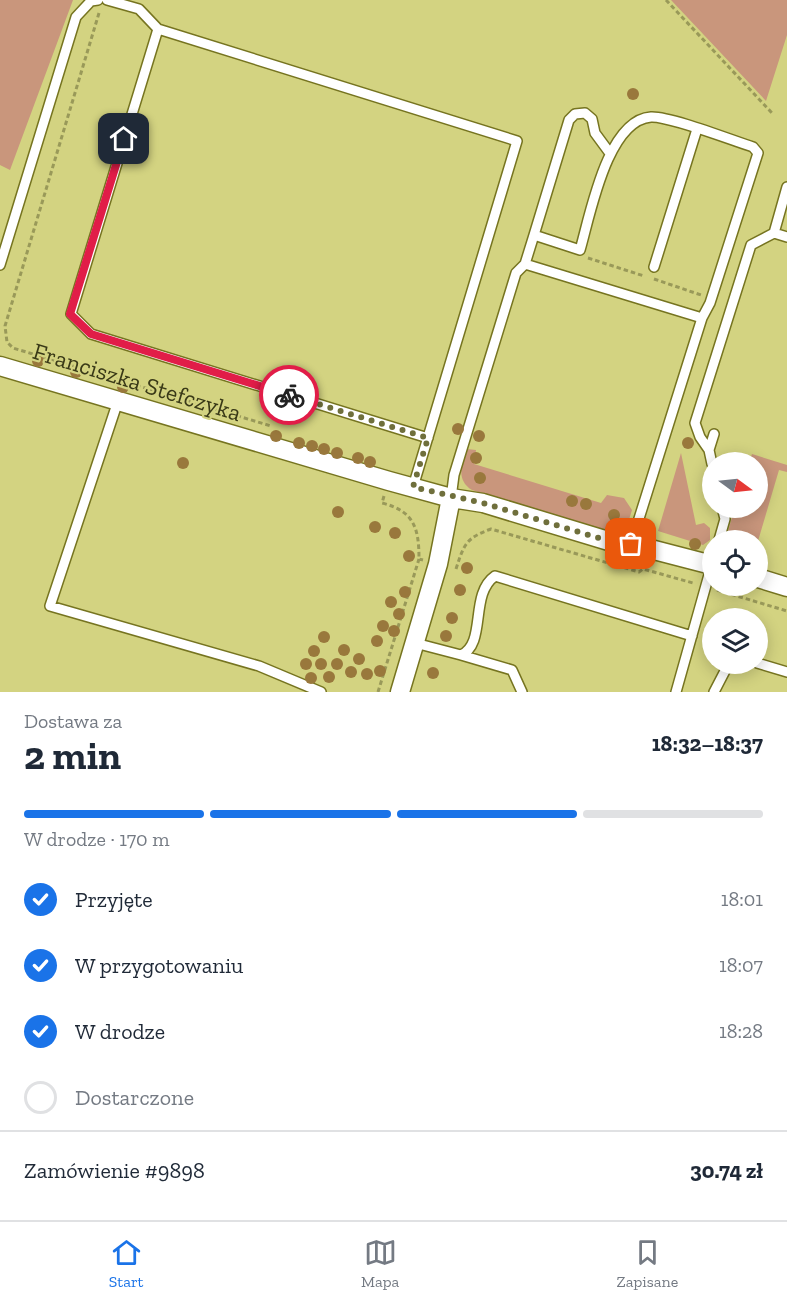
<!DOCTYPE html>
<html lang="pl">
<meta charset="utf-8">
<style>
body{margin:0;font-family:"Zilla Slab",serif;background:#f2f2f3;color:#1f2937;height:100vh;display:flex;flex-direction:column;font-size:22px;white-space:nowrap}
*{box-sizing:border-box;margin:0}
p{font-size:20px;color:#747a83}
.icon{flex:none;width:33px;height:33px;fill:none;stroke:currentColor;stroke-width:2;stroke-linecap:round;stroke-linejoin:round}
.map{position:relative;height:692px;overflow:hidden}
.details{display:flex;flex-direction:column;background:#fff;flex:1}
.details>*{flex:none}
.needle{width:39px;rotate:105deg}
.controls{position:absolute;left:702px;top:452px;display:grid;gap:12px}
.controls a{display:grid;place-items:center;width:66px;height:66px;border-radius:50%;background:#fff;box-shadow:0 3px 15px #0003;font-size:30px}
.pin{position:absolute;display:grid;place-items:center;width:51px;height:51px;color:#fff;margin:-26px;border-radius:12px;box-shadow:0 3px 9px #0006}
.courier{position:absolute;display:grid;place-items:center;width:60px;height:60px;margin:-30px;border:4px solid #e11d48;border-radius:50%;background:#fff;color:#222;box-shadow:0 2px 8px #0007}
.head em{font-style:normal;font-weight:700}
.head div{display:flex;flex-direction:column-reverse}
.head{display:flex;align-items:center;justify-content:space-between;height:102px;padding:0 24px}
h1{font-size:39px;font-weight:700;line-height:45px}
.bar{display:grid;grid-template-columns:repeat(4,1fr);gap:9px 6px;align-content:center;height:72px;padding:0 24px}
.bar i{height:8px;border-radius:4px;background:#e0e1e3}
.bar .active{background:#1a73e8}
.bar p{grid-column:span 4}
.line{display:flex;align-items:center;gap:15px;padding:0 24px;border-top:2px solid #e0e1e3}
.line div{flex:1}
ol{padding:0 24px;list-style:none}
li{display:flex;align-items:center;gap:18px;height:66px}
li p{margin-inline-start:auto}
li .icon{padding:6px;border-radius:50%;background:#1a73e8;color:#fff;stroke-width:4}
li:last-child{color:#747a83}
li i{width:33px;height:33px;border:3px solid #e0e1e3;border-radius:50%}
.dock{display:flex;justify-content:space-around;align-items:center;height:84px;border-top:2px solid #e0e1e3;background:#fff;font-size:16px;color:#747a83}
.dock a{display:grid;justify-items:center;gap:3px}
.dock .active{color:#1a73e8}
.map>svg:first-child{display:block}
.green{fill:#c9967c}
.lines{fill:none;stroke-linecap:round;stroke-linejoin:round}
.service-casing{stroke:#767420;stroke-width:12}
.minor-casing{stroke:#767420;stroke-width:21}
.path{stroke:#999959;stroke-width:3;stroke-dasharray:4.5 3;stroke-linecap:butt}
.service{stroke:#fff;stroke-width:9}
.minor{stroke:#fff;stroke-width:18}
.tree{fill:#99783c}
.done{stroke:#6f6f3c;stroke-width:6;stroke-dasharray:0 10.8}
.route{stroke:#e11d48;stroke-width:8}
.labels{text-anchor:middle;stroke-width:4.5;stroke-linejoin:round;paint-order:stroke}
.street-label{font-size:24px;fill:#393917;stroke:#d3d381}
</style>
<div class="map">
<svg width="787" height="692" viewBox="0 0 787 692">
<rect width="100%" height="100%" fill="#d3d381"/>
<path class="green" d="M0,0H73L10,170L0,165Z
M671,0H787V35L766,101Z
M467,449L476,450L474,464L601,503L607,495L624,498L632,510L627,526L617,532L599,531L472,490C456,480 461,464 467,449Z
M681,453L696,525L704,523L710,528V540L703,545L658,531Z
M752,454L787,465V472L779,470L758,541L737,540L739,534L728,531L735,507H758V462H749Z"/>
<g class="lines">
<defs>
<path id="service" d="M107,0L139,9L158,29L517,141L413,487
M158,29L71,314L91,334L428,438
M787,187L774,233L787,237
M534,235L569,120L575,114L585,113L592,119L595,133L609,152
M525,264L702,318
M0,265L76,17L91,1L98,0
M654,267L697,129
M118,401L50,606L259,666L321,692
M709,450L700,437L695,423L751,245L774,233
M712,464L709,450L714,434
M451,498L454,475L516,273L525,264L534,235L580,250C590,216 607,120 651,117C670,116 731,140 753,147L758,153L710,303L702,318L631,544
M719,540L725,519L722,507
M415,643L461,655C487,644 469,594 495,576L692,636
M461,655L512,670L522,692
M757,663L787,672
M676,692L712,564
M714,692L727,667L733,663"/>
<path id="minor" d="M0,366L389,481L451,498L483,503L615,543L631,544L712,565
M758,578L787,587
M400,692L438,564L451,498"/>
</defs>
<use href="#service" class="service-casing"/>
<use href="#minor" class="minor-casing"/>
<path class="path" d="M666,0L772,113
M99,13L5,326L7,342L13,348L271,426
M588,258L644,276
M654,279L701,295
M384,496L382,503C414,511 419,528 419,559L423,560
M456,569C464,544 466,538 491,529L639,572L643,569L693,583
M717,590L787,611
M378,692L419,559"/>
<use href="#service" class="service"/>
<use href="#minor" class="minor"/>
</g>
<g class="tree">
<circle cx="633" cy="94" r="6"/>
<circle cx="38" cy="361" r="6"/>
<circle cx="76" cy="372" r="6"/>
<circle cx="123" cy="387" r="6"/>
<circle cx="458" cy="429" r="6"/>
<circle cx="276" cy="436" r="6"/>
<circle cx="479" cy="436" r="6"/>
<circle cx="299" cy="443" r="6"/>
<circle cx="688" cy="443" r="6"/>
<circle cx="312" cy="446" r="6"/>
<circle cx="324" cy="449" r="6"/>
<circle cx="337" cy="453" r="6"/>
<circle cx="358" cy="458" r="6"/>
<circle cx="476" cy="458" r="6"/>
<circle cx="370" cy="462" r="6"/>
<circle cx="183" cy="463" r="6"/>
<circle cx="480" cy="478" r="6"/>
<circle cx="572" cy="501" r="6"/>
<circle cx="586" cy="504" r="6"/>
<circle cx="338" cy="512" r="6"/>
<circle cx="614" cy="515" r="6"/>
<circle cx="375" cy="527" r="6"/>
<circle cx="395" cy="533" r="6"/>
<circle cx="695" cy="544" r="6"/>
<circle cx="409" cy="556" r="6"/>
<circle cx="467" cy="568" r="6"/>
<circle cx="460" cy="590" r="6"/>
<circle cx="405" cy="592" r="6"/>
<circle cx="391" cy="602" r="6"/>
<circle cx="399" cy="614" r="6"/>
<circle cx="452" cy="618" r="6"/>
<circle cx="383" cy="626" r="6"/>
<circle cx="394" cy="631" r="6"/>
<circle cx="446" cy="636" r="6"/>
<circle cx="324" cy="637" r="6"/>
<circle cx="377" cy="641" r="6"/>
<circle cx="344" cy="650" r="6"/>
<circle cx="314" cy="651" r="6"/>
<circle cx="359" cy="659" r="6"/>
<circle cx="306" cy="664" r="6"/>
<circle cx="321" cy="664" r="6"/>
<circle cx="337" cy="664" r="6"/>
<circle cx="380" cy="671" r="6"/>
<circle cx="351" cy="672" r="6"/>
<circle cx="433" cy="673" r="6"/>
<circle cx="367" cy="674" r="6"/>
<circle cx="329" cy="677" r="6"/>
<circle cx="311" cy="678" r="6"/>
</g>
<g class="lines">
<path class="done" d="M289,395L428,438L413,487L483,503L615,543L631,544"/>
<path class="route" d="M124,139L70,314L91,334L289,395"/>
</g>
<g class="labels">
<g class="street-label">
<text transform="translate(137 382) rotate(17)" y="8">Franciszka Stefczyka</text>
</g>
</g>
</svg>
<div class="controls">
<a><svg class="needle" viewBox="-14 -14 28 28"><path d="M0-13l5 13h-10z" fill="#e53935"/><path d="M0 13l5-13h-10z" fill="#747a83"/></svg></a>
<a><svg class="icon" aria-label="locate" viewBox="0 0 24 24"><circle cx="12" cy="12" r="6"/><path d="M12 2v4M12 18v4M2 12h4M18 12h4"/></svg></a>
<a><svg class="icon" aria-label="layers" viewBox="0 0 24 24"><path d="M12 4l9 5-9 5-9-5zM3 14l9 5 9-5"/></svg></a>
</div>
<div class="pin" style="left:631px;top:544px;background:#ea580c"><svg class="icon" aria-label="bag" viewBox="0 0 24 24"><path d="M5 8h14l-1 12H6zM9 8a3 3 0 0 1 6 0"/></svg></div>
<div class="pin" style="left:124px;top:139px;background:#1f2937"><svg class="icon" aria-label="home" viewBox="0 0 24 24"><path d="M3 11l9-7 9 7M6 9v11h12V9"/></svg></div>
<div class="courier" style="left:289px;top:395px"><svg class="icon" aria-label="bike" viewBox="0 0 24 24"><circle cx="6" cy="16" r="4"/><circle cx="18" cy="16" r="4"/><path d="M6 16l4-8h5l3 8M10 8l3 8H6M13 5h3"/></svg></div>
</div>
<section class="details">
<div class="head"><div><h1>2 min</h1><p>Dostawa za</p></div><em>18:32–18:37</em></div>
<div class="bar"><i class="active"></i><i class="active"></i><i class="active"></i><i></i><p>W drodze · 170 m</p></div>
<ol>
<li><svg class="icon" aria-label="check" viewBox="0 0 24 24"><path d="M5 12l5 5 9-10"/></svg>Przyjęte<p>18:01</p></li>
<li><svg class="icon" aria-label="check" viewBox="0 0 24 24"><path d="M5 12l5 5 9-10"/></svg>W przygotowaniu<p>18:07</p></li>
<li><svg class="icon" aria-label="check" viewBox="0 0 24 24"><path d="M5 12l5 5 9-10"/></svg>W drodze<p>18:28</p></li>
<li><i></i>Dostarczone</li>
</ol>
<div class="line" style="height:78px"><div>Zamówienie #9898</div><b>30.74 zł</b></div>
</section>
<nav class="dock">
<a class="active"><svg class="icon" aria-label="home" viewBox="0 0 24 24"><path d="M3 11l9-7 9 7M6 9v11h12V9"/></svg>Start</a>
<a><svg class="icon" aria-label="map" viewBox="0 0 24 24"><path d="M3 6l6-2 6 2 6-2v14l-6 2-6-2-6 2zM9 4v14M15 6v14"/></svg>Mapa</a>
<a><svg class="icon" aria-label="saved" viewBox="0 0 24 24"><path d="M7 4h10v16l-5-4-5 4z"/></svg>Zapisane</a>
</nav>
